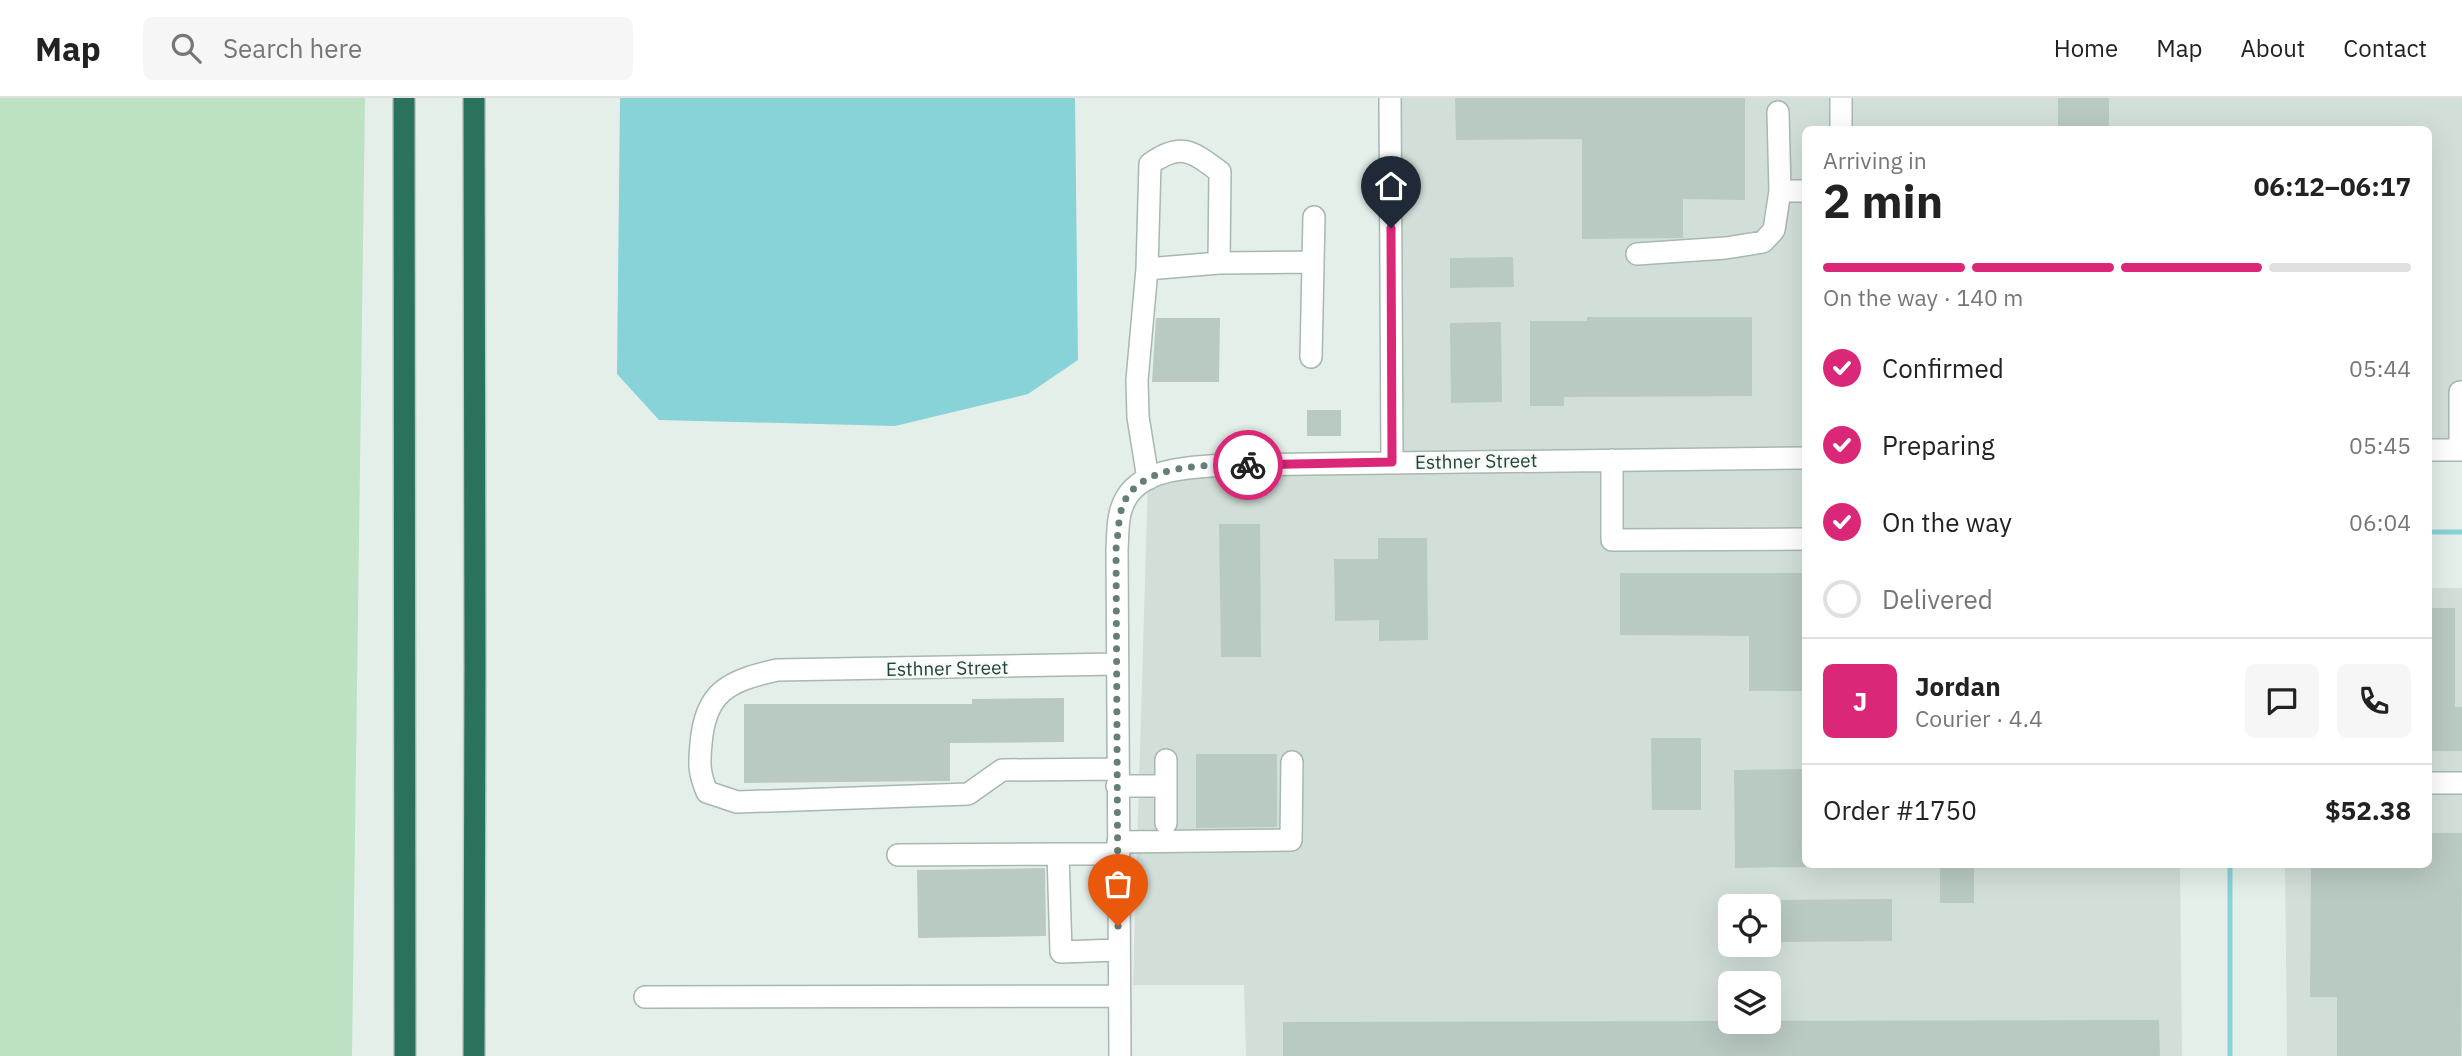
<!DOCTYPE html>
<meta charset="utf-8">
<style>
body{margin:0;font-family:"IBM Plex Sans",sans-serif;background:#f6f6f6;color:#222;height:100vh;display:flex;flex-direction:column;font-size:26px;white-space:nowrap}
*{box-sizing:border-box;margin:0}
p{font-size:23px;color:#767676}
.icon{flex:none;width:38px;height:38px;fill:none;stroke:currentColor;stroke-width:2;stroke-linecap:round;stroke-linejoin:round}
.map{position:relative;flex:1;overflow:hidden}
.sheet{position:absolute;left:1802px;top:28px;width:630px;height:742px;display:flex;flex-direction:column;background:#fff;border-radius:10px;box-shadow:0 7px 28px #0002}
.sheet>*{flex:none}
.tools{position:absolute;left:1718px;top:796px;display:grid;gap:14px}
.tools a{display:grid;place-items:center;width:63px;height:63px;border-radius:10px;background:#fff;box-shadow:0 7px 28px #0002;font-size:35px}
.pin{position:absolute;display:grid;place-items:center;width:60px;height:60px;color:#fff;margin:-72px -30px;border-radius:50% 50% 50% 0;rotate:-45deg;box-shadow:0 0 7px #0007}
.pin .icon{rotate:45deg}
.courier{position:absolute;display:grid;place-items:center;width:70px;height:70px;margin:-35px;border:5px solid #db2777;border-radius:50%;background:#fff;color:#222;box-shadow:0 2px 9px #0007}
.overview em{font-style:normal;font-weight:700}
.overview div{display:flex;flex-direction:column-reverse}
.overview{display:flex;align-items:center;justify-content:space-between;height:119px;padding:0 21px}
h1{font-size:46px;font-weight:700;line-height:52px}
.bar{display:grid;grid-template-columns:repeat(4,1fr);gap:10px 7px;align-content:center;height:84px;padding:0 21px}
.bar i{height:9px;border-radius:5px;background:#e0e0e0}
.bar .on{background:#db2777}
.bar p{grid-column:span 4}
.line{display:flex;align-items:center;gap:18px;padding:0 21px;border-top:2px solid #e0e0e0}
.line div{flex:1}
.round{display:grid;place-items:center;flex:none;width:74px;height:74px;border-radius:10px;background:#f6f6f6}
ol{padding:0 21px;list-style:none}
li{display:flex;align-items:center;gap:21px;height:77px}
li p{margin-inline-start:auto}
li .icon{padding:7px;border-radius:50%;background:#db2777;color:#fff;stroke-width:4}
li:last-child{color:#767676}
li i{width:38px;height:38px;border:4px solid #e0e0e0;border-radius:50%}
header{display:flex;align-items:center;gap:42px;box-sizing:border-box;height:98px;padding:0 35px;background:#fff;border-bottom:2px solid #e0e0e0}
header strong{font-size:33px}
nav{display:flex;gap:38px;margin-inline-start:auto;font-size:24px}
.search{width:490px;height:63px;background:#f6f6f6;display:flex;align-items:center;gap:18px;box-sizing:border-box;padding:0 24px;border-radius:10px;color:#767676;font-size:26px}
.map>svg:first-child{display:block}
.built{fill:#d2dfd8;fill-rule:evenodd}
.green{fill:#bce2c3}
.water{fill:#88d3d8}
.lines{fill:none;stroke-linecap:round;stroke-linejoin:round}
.stream{stroke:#88d3d8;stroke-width:5}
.building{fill:#b9cac2}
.minor-casing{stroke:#a6b8b0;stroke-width:24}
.highway-casing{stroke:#c1cac7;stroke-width:24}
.minor{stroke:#fff;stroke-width:21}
.highway{stroke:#2a725d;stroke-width:21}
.done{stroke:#667f75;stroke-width:7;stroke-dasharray:0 12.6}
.route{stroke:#db2777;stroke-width:9}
.labels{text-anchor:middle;stroke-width:5;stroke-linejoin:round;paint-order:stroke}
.street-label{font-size:19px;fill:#224337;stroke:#f6fbf8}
</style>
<header>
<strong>Map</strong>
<div class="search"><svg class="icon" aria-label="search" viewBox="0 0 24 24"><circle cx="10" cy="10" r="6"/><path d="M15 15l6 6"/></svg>Search here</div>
<nav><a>Home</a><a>Map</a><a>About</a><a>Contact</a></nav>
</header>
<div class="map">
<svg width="2462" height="958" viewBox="0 0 2462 958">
<rect width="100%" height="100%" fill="#e4efe9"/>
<path class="built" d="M1392,0H2462V353H2429V32H1806V360L1392,364Z
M1806,365V766L2180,767L2182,958H1246L1244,887H1133L1148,381ZM1731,808H1769V847H1731ZM1731,886H1769V924H1731Z
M2429,490H2462V958H2287L2285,767L2429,766Z"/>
<path class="green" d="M0,0H365L352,958H0Z"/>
<path class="water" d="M620,0H1075L1078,262L1028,296L895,328L659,322L617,276Z"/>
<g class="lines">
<path class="stream" d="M2429,434H2462
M2230,958V766"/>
</g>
<path class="building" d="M1455,0H1745V102L1683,101V140L1582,141V41L1456,42Z
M2058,0H2109V32H2058Z
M1513,159L1514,189L1450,190V160Z
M1587,219H1752V298L1564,299V308H1530V223H1587Z
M1156,220H1220L1219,284H1152Z
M1501,224L1502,304L1451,305L1450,225Z
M1307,312H1341V338H1307Z
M1219,426H1260L1261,559H1221Z
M1378,440H1427L1428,542L1379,543V522L1335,523L1334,461H1378Z
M1620,475H1806V593H1749V538L1620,537Z
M2429,510H2455V609H2462V653H2429Z
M1064,600V644L950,645V683L744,685V606H972V601Z
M1651,640H1701V712H1652Z
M1196,656H1277V729L1196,730Z
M1806,671V769L1735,770L1734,672Z
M2429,735H2462L2461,958H2337V899H2310L2311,766H2429Z
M1940,766H1974V805H1940Z
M1045,770L1046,838L918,840L917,772Z
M1892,801V843L1769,844V802Z
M2159,922L2160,958H1283V924Z"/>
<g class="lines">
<defs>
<path id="minor" d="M1390,0L1392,364
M1841,0V32
M1778,14L1780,93H1806
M1637,156L1726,150L1763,144L1774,132L1780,93
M1219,165L1313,164
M1147,171L1219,165L1220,74C1193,54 1181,43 1150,66L1147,171L1137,282L1138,319L1148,381
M1311,259L1314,119
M2429,352H2462
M2460,352V294H2462
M1612,362V442L1806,441
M1116,566L777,572C729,583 705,593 701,646C699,666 699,675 707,694L737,704L968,696L1002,672L1117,671
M2429,685H2462
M1117,688H1166V662
M1166,688V725
M1118,744L1291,742L1292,664
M1118,756H1058L1061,854L1118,852
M898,757L1058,756
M645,899L1118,898
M1120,958L1117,451C1118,439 1117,424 1121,412C1133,369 1188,370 1224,367L1806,360"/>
<path id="highway" d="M404,0L405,958
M474,958L475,567L474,0"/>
</defs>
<use href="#minor" class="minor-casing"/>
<use href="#highway" class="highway-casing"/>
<use href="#minor" class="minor"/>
<use href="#highway" class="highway"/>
</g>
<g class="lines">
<path class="done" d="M1118,828L1116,451C1118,439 1118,425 1121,413C1133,364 1209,367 1248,367"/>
<path class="route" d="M1248,367L1392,364L1391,130"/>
</g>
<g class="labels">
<g class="street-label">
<text transform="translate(1476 363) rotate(-1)" y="7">Esthner Street</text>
<text transform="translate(947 570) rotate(-1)" y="7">Esthner Street</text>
</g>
</g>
</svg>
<div class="tools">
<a><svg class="icon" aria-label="locate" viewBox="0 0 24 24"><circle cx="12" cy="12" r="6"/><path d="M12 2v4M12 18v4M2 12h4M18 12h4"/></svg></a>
<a><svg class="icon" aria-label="layers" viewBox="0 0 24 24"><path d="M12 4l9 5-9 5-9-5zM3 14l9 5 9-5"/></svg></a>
</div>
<div class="pin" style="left:1118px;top:828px;background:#ea580c"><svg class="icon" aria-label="bag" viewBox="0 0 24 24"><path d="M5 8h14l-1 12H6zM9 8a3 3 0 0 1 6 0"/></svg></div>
<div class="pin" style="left:1391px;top:130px;background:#1f2937"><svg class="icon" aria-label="home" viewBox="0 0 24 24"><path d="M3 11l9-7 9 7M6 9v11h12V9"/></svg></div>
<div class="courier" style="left:1248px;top:367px"><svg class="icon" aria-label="bike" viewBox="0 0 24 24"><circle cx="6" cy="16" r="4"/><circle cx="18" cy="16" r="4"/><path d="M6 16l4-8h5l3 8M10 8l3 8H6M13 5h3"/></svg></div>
<section class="sheet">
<div class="overview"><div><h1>2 min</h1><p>Arriving in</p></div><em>06:12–06:17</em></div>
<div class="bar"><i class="on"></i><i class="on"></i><i class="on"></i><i></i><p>On the way · 140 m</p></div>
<ol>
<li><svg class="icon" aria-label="check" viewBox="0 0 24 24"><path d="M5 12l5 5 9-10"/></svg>Confirmed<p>05:44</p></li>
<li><svg class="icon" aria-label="check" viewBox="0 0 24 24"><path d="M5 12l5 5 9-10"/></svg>Preparing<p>05:45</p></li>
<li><svg class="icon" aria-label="check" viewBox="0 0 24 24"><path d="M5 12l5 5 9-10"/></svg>On the way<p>06:04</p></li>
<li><i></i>Delivered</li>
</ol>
<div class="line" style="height:126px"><b class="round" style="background:#db2777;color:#fff">J</b><div><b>Jordan</b><p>Courier · 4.4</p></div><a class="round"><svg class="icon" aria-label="chat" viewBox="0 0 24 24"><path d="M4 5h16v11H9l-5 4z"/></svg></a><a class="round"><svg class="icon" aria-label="phone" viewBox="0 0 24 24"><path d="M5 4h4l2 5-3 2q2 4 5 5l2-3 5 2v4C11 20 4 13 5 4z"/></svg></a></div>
<div class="line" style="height:91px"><div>Order #1750</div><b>$52.38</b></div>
</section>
</div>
